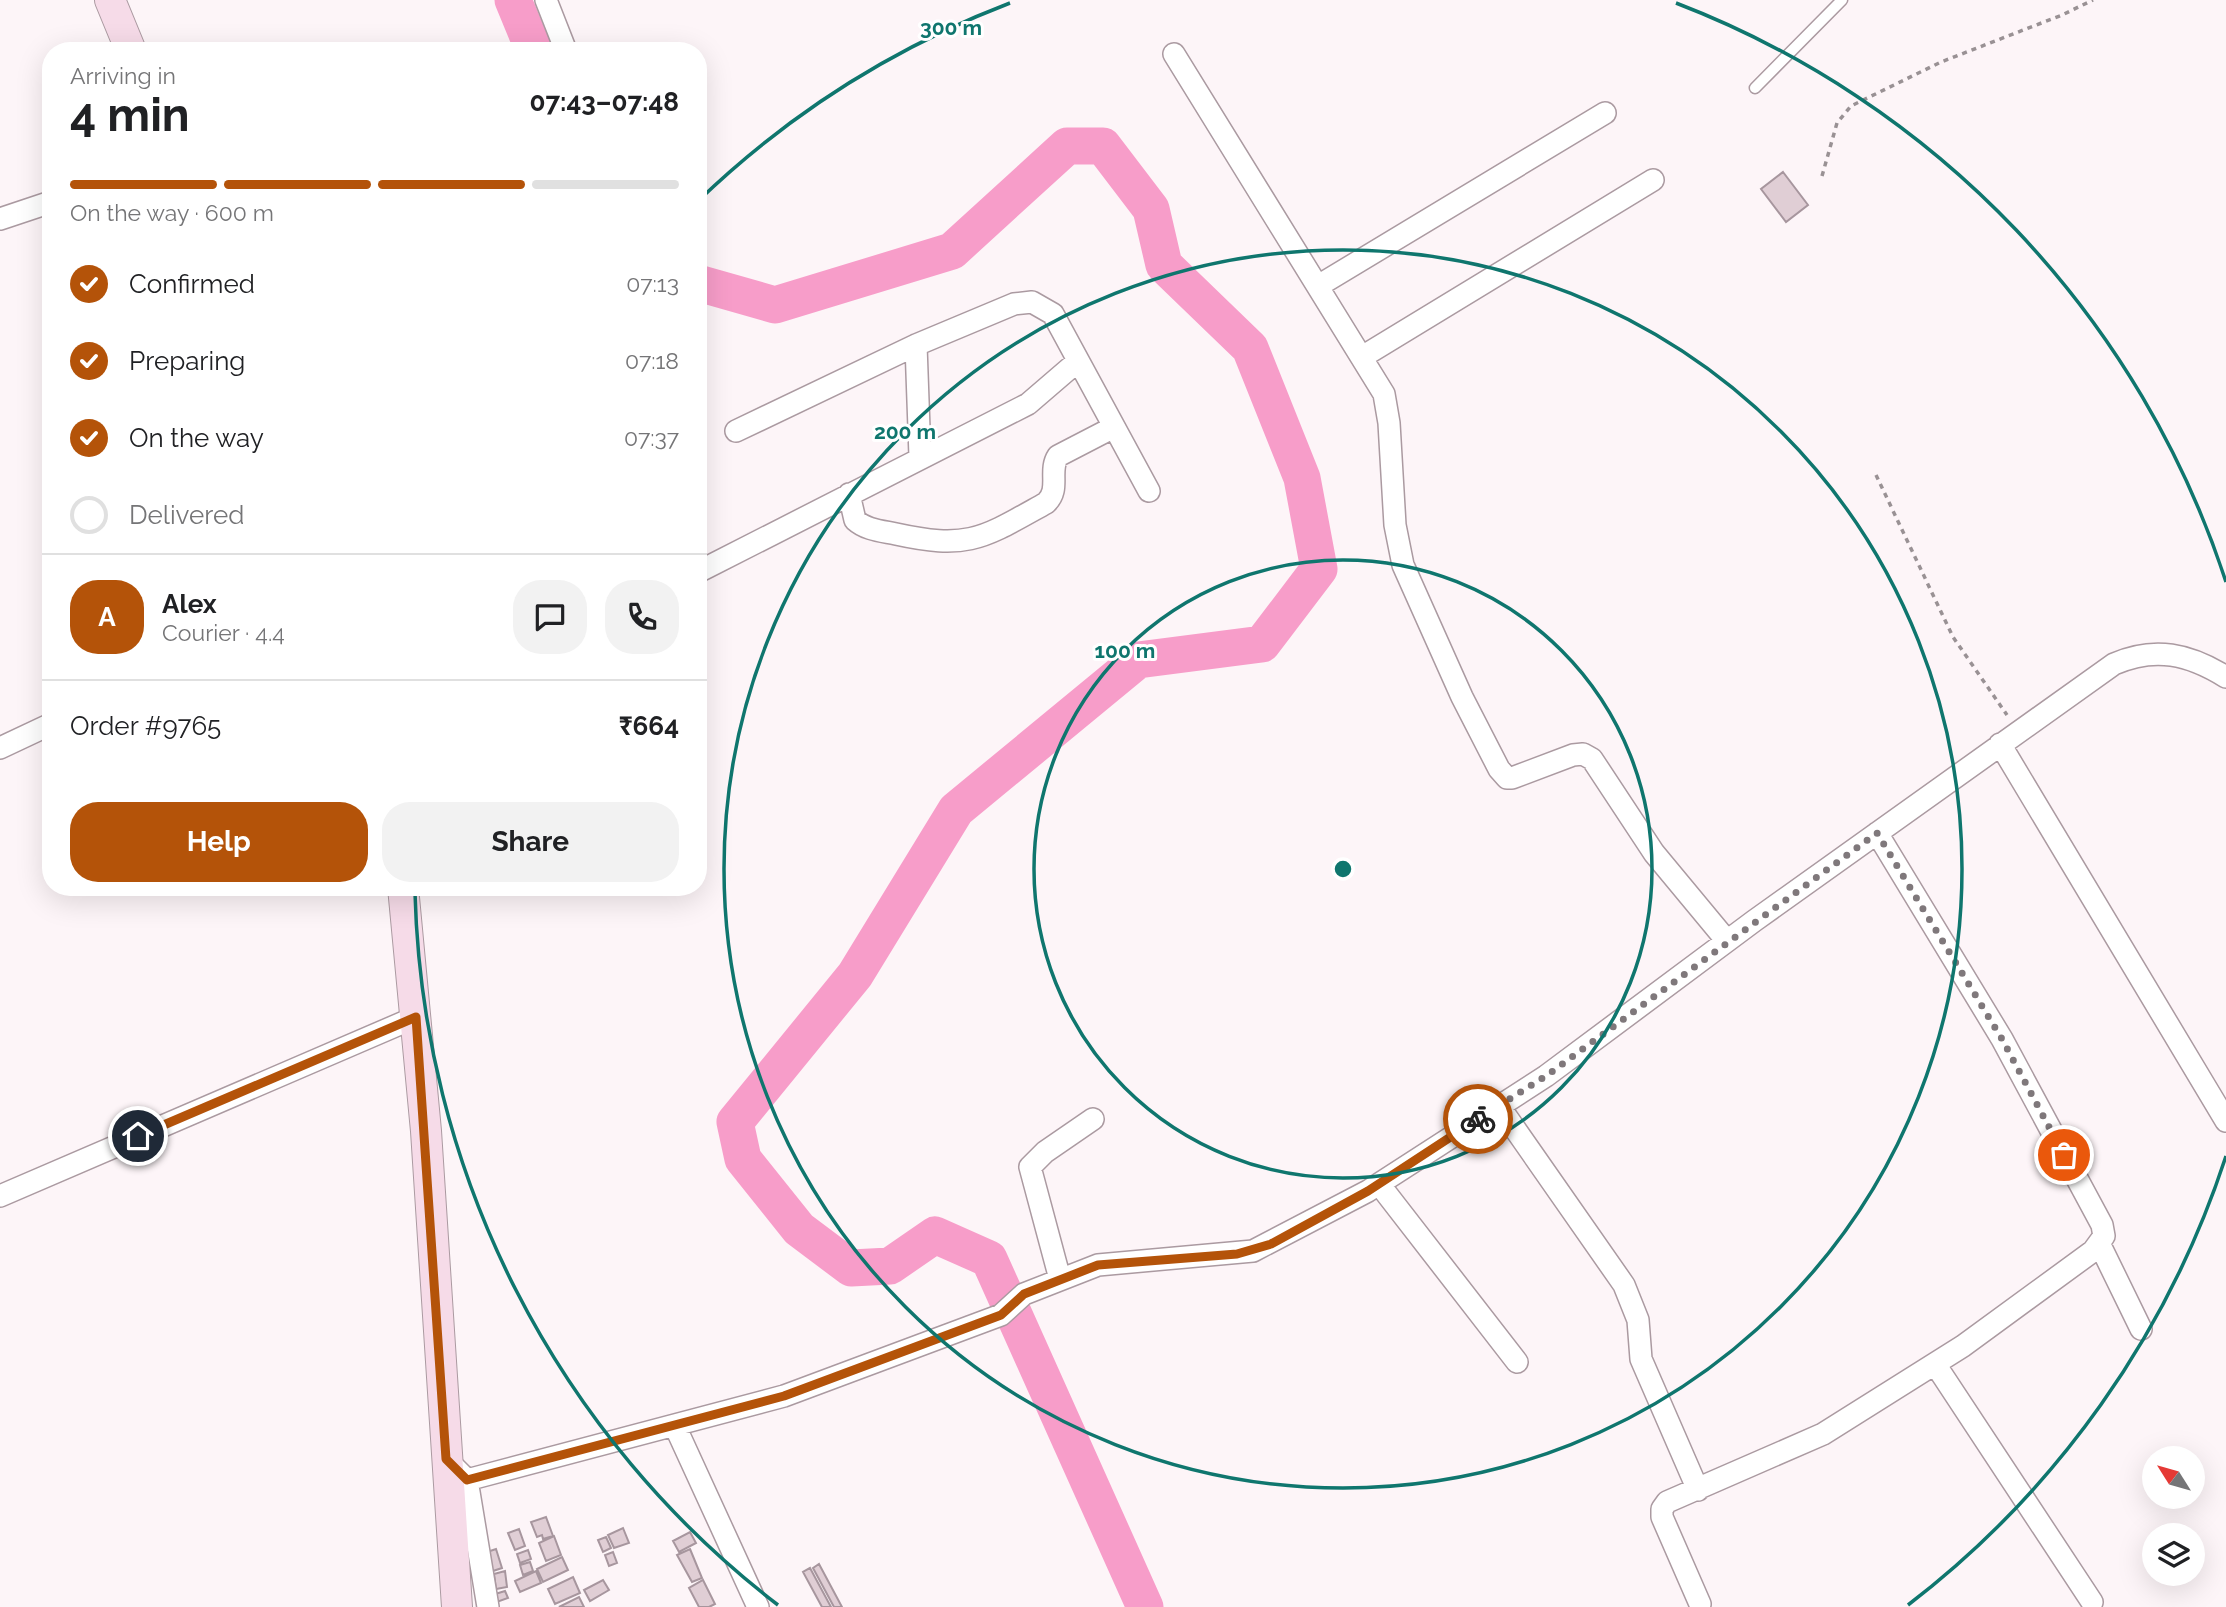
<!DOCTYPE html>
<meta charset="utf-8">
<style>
body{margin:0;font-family:Raleway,sans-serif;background:#f2f2f2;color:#202124;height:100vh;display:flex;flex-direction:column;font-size:26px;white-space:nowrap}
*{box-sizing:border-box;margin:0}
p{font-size:23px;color:#757577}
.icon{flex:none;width:38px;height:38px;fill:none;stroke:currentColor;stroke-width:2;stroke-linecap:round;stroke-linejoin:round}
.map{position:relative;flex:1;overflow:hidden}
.panel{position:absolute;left:42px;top:42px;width:665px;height:854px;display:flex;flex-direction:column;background:#fff;border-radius:28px;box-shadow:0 7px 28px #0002}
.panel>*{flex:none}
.needle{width:46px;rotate:307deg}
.buttons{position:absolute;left:2142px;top:1446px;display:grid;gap:14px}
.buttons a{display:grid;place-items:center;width:63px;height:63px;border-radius:50%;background:#fff;box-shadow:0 7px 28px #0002;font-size:35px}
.pin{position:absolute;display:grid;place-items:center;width:60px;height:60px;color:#fff;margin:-30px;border:4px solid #fff;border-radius:50%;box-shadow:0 2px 7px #0007}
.courier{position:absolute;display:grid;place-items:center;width:70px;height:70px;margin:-35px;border:5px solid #b45309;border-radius:50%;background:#fff;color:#222;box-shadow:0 2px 9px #0007}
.headline em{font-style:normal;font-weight:700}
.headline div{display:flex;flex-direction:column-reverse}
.headline{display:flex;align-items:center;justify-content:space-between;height:119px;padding:0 28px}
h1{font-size:46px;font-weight:700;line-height:52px}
.bar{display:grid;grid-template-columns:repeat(4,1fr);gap:10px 7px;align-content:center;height:84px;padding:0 28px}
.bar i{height:9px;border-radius:5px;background:#e0e0e0}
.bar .selected{background:#b45309}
.bar p{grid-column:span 4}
.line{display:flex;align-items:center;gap:18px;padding:0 28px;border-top:2px solid #e0e0e0}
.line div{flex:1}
.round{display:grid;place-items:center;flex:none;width:74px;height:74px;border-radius:28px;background:#f2f2f2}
ol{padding:0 28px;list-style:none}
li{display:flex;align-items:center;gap:21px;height:77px}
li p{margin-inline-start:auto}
li .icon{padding:7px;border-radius:50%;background:#b45309;color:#fff;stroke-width:4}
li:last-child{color:#757577}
li i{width:38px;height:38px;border:4px solid #e0e0e0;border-radius:50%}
.cta{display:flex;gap:14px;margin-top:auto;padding:14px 28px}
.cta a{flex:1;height:80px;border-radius:28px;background:#b45309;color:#fff;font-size:28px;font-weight:700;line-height:80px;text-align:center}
.cta a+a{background:#f2f2f2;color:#202124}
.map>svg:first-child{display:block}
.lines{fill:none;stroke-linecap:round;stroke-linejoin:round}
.river{stroke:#f79dc9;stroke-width:37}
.building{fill:#e0ced5;stroke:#a7969e;stroke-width:2}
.lane-casing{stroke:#ab9aa1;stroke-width:13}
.street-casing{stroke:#ab9aa1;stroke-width:24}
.secondary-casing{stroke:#ab9aa1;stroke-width:32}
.path{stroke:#999194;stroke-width:3.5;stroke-dasharray:5 5;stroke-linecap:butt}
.lane{stroke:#fff;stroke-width:10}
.street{stroke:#fff;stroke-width:21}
.secondary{stroke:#f6dbe8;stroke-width:30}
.done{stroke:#7f787b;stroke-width:7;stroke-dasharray:0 12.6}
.route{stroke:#b45309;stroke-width:9}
.ring{fill:none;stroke:#0f766e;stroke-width:3.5}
.centre{fill:#0f766e;stroke:#fff;stroke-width:3.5}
.ring-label{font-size:21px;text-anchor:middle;font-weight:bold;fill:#0f766e;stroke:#fff;stroke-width:6;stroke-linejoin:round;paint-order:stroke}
</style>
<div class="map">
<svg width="2226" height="1607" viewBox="0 0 2226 1607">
<rect width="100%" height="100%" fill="#fdf5f8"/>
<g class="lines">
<path class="river" d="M513,0L534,51
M698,283L775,305L952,251L1067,146H1103L1151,209L1164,265L1250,348L1302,478L1319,569L1262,644L1138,660L956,810L855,975L735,1122L743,1159L799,1229L851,1268L890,1266L935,1235L989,1259L1145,1607"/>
</g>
<path class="building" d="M1783,172L1808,205L1786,222L1761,189Z
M546,1517L553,1536L543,1539L542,1535L537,1537L531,1522Z
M623,1528L629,1543L614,1548L608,1535Z
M519,1529L525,1546L515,1550L508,1533Z
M690,1532L696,1543L679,1552L673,1541Z
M554,1536L561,1555L546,1561L539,1543Z
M606,1537L611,1548L603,1552L598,1540Z
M496,1549L502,1568L487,1573L481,1554Z
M690,1549L702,1578L692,1582L677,1555Z
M528,1550L531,1559L520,1563L517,1554Z
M613,1552L617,1563L609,1566L605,1555Z
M562,1557L568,1570L543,1582L537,1569Z
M530,1562L533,1571L523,1575L520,1565Z
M819,1564L842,1607H834L813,1568Z
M810,1568L831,1607H822L803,1572Z
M505,1571L507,1587L496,1589L494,1574Z
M536,1571L541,1583L520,1592L515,1581Z
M573,1577L580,1593L555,1604L548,1589Z
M603,1580L609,1590L590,1601L584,1590Z
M703,1580L715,1604L709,1607H699L689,1588Z
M505,1591L508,1598L494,1603L492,1595Z
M579,1597L584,1607H559Z"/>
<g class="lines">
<defs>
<path id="lane" d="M1755,88L1842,0"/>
<path id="street" d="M546,0L566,51
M1174,54L1384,394L1389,423L1395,525L1403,565L1462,697L1499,769L1507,778H1512L1573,755L1583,754L1592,759L1654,853L1727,941
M0,219L51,202
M1318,286L1605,113
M916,345L920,457
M1362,357L1653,180
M736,431L916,345L1014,304L1032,302L1053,314L1149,491
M849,494L855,520C866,530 882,531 896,534C969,550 983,538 1046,503C1061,489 1048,471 1058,456L1114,427
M698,572L1028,404L1078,361
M2000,744L2226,1121
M0,748L51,724
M1499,1106L1624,1285L1638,1320L1641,1359L1698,1490
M1379,1184L1517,1362
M0,1196L416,1017
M2100,1245L2141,1329
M1060,1279L1030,1167L1045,1152L1093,1119
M1935,1364L2092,1602
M675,1426L758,1607
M446,1459L467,1480L784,1396L1001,1315L1024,1294L1098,1265L1253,1251L1368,1191L1546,1076L1754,921L2114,664C2155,646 2189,654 2226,677
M467,1480L488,1607
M1700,1604L1662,1517V1509L1667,1502L1823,1434L1963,1346L2093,1251L2104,1236L2102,1225L2002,1039L1877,833"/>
<path id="secondary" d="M110,0L131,51
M403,887L426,1131L457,1607"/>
</defs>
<use href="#lane" class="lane-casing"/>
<use href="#street" class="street-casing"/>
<use href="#secondary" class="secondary-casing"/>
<path class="path" d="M1822,176L1837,123L1851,106L1941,62L2062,15L2093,0
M1876,475L1953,637L2007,715"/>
<use href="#lane" class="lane"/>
<use href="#street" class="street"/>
<use href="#secondary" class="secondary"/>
</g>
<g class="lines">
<path class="done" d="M1478,1119L1546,1076L1877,833L2002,1039L2064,1155"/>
<path class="route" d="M138,1136L416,1017L446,1459L467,1480L784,1396L1001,1315L1024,1294L1098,1265L1237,1254L1271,1244L1368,1191L1478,1119"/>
</g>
<g class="ring">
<circle cx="1343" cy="869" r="309"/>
<circle cx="1343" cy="869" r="619"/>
<path d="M2226 1156A928 928 0 0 1 1908 1605M778 1605A928 928 0 0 1 415 893M698 201A928 928 0 0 1 1010 3M1676 3A928 928 0 0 1 2226 582"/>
</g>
<circle cx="1343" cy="869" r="10" class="centre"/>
<g class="ring-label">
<text x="951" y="35">300 m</text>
<text x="905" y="439">200 m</text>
<text x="1125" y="658">100 m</text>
</g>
</svg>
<div class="buttons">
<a><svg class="needle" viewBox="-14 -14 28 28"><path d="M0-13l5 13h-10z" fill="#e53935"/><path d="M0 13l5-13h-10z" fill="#757577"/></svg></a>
<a><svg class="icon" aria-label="layers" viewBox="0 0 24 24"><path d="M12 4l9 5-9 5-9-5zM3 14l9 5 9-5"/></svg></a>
</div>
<div class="pin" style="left:2064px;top:1155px;background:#ea580c"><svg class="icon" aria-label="bag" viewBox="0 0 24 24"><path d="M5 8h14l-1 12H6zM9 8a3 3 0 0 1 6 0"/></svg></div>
<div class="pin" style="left:138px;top:1136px;background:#1f2937"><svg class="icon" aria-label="home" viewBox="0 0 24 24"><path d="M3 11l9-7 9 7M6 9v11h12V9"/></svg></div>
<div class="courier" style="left:1478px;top:1119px"><svg class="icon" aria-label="bike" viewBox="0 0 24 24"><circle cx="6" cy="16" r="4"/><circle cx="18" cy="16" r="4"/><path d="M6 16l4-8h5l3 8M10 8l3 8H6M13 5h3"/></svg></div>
<section class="panel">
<div class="headline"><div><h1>4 min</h1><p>Arriving in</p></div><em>07:43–07:48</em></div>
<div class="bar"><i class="selected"></i><i class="selected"></i><i class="selected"></i><i></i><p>On the way · 600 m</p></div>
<ol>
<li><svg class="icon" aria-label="check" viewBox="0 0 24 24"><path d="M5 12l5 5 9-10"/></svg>Confirmed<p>07:13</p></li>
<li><svg class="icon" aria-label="check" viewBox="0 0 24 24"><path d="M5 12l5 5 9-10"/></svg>Preparing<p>07:18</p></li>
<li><svg class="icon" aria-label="check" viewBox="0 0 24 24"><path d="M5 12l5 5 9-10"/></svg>On the way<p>07:37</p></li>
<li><i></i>Delivered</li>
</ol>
<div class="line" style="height:126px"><b class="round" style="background:#b45309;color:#fff">A</b><div><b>Alex</b><p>Courier · 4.4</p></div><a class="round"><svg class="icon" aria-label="chat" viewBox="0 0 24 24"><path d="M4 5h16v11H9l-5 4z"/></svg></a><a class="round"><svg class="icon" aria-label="phone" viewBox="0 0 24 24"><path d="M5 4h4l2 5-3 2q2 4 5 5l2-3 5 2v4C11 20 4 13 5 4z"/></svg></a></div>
<div class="line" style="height:91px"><div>Order #9765</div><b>₹664</b></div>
<div class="cta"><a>Help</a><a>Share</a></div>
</section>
</div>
